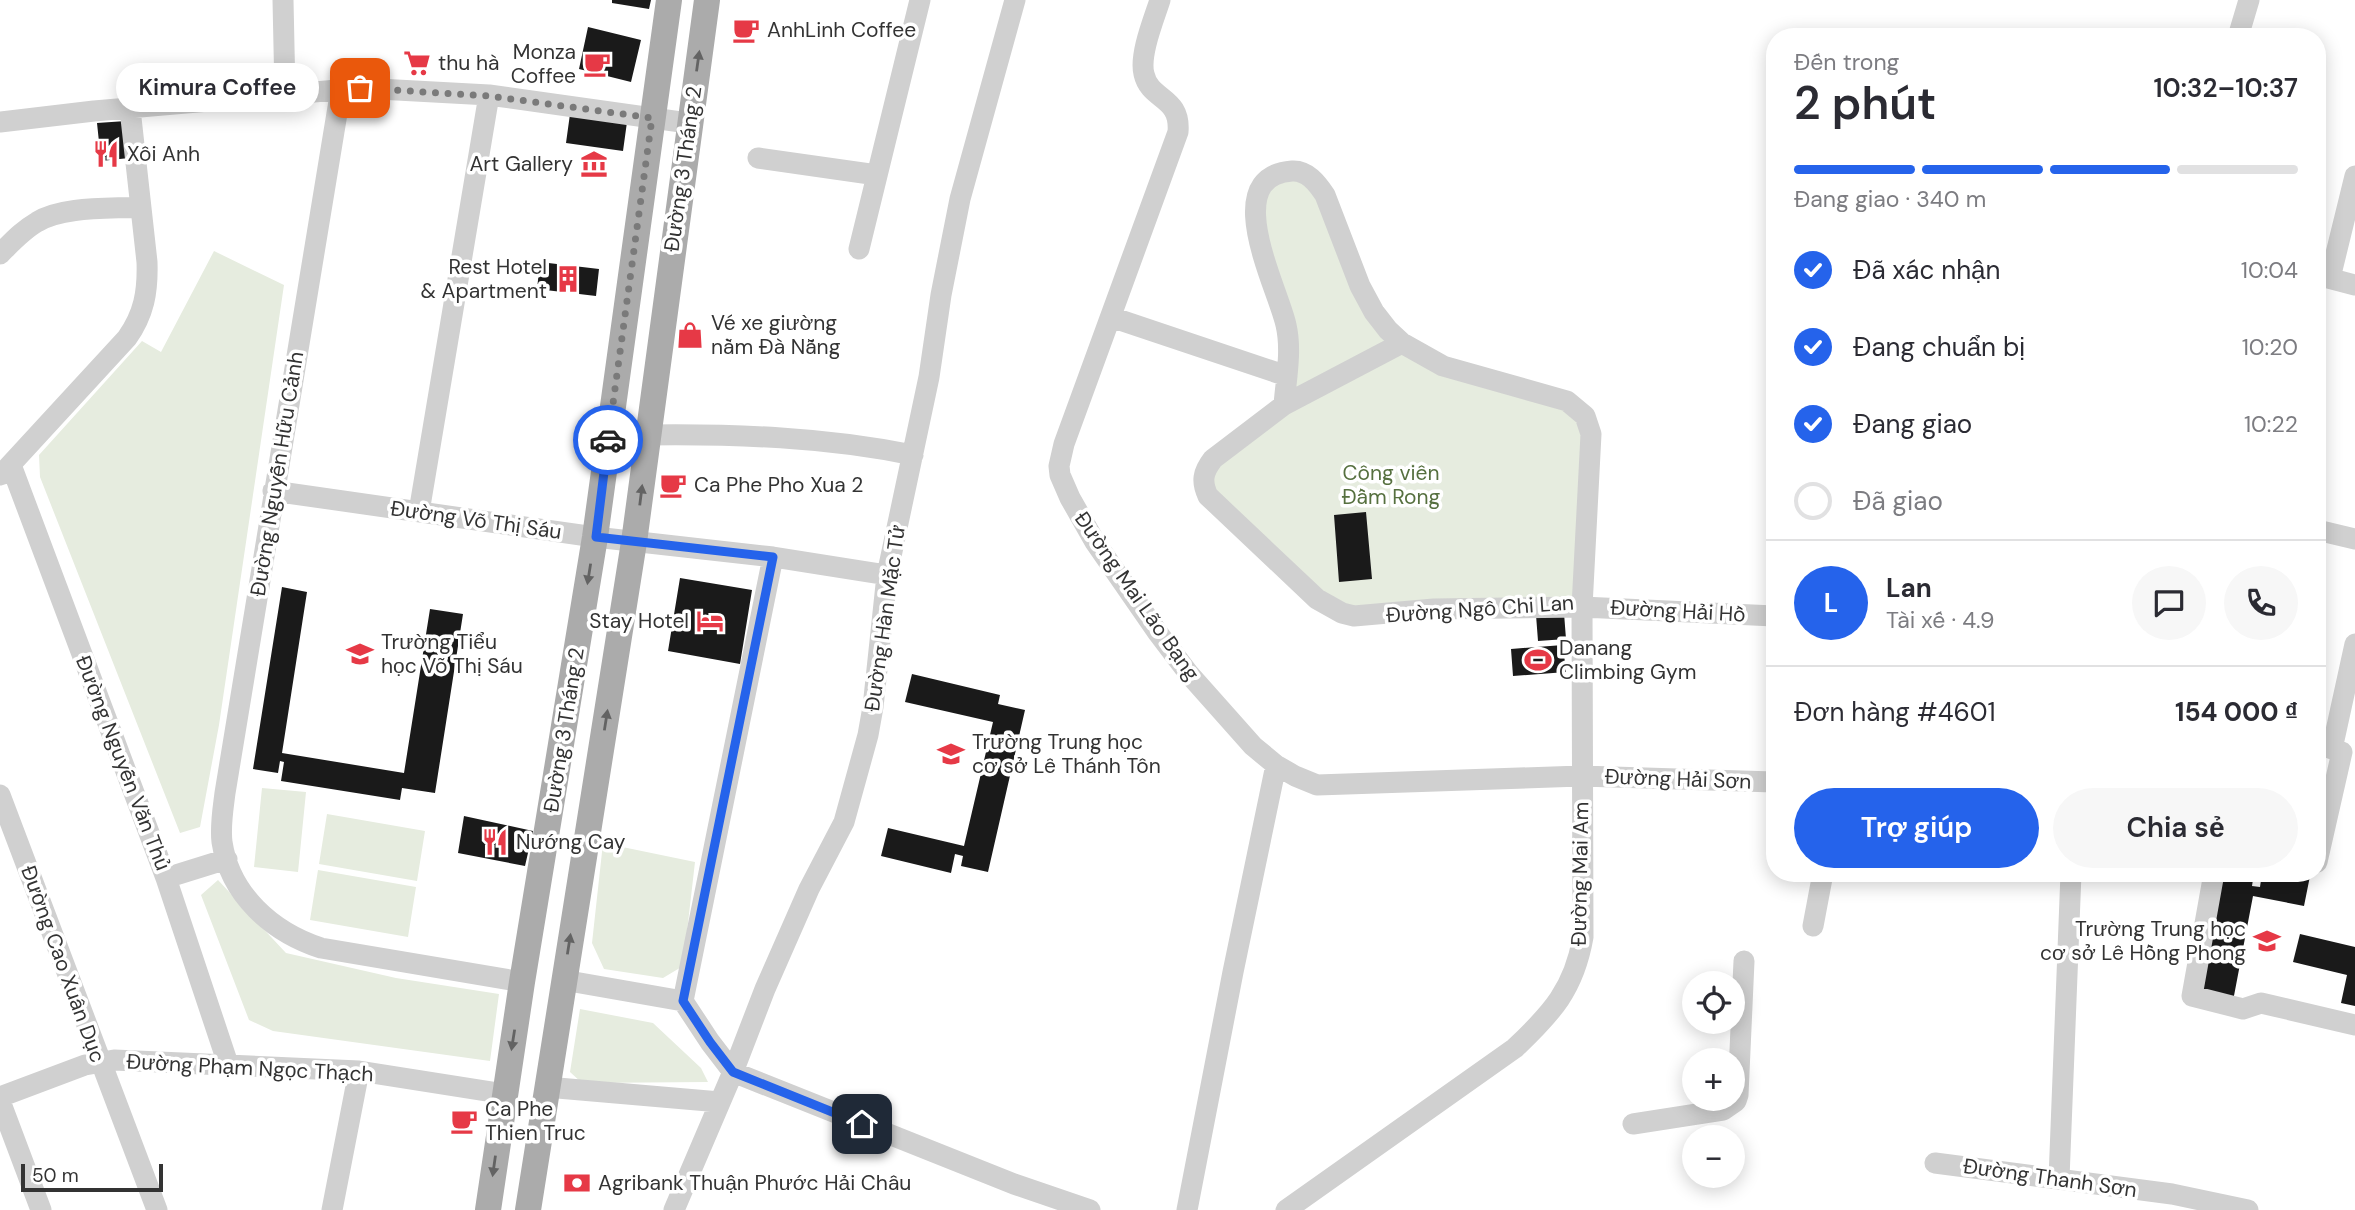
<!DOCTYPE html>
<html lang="vi">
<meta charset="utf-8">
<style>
body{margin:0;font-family:"DM Sans",sans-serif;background:#f7f7f7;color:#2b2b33;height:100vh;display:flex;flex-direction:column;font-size:26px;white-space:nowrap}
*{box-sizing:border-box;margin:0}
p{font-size:23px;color:#7c7c81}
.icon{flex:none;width:38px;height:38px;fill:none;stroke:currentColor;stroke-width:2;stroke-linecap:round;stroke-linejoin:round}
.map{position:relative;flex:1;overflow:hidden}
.drawer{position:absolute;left:1766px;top:28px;width:560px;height:854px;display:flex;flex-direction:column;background:#fff;border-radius:28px;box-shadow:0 4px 18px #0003}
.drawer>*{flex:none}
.buttons{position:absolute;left:1682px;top:971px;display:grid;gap:14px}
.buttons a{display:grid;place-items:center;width:63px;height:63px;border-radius:50%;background:#fff;box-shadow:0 4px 18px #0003;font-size:35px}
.scale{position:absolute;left:21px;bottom:18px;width:142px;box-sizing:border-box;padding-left:7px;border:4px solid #333;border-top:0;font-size:19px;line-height:24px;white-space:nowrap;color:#333;-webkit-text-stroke:5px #fff;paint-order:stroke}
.pin{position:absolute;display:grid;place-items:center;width:60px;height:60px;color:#fff;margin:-30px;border-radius:14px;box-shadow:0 4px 10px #0006}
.courier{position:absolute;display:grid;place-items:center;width:70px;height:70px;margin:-35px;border:5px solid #2563eb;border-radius:50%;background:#fff;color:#222;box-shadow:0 2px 9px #0007}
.bubble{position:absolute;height:49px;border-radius:24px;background:#fff;box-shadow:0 4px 18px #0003;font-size:23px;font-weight:600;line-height:49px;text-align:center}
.head em{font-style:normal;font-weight:600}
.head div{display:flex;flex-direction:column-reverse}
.head{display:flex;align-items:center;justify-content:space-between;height:119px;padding:0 28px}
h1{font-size:46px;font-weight:600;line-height:52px}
.bar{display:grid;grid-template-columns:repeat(4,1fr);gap:10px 7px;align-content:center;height:84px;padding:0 28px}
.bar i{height:9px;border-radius:5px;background:#e1e1e2}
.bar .current{background:#2563eb}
.bar p{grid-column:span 4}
.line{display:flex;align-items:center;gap:18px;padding:0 28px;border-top:2px solid #e1e1e2}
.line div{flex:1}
.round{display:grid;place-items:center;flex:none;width:74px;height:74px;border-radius:37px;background:#f7f7f7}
ol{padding:0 28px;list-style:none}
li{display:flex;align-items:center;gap:21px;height:77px}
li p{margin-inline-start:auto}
li .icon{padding:7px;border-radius:50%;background:#2563eb;color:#fff;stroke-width:4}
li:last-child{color:#7c7c81}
li i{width:38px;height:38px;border:4px solid #e1e1e2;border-radius:50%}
.action{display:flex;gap:14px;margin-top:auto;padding:14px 28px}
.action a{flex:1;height:80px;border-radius:42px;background:#2563eb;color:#fff;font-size:28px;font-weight:600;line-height:80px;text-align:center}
.action a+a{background:#f7f7f7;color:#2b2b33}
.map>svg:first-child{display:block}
.green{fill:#e6ecdf}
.building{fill:#1a1a1a}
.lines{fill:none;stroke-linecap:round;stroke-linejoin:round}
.minor{stroke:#d0d0d0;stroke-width:21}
.major{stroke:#ababab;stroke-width:26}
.oneway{fill:#636363}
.done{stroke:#7a7a7a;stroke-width:7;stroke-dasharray:0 12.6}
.route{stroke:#2563eb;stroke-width:9}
.labels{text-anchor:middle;stroke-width:7;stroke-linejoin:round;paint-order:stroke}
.poi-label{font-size:21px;fill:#333;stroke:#fff;text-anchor:start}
.street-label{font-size:21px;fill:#333;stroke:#fff}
.park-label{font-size:21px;fill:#56703f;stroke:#fff}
</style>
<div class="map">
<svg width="2355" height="1210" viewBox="0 0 2355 1210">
<rect width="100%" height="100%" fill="#fff"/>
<path class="green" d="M1306,174L1374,312L1402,343L1557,397L1591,434L1582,607H1328L1204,487L1205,469L1284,405L1287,376L1256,229L1264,183Z
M214,251L284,285L219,725L200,827L180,833L40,477L39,455L142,341L161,352Z
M262,788L306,792L298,872L254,867Z
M327,814L425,831L417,881L319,864Z
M603,843L695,862L683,966L663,978L604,969L592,943Z
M318,870L416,887L408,937L310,920Z
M218,880L286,953L396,978L499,994L490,1061L273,1031L249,1020L201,895Z
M580,1009L653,1023L701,1068L708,1082L582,1083L570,1072Z"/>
<path class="building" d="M612,0H651L649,9L612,3Z
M588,27L641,40L631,82L579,69Z
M570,114L627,122L623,151L566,143Z
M126,121L129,158L101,161L97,123Z
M540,262L599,269L596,296L537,289Z
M1366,512L1372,579L1339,582L1334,515Z
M680,578L752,590L740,664L668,651Z
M282,587L307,592L282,753L404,773L430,609L463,614L435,793L402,788L400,800L281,781L284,762L280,761L278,773L253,769Z
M1564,613L1566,639L1538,641L1536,615Z
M1563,645L1566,672L1513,676L1511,649Z
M912,674L1000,695L998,704L1025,710L988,872L961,866L963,856L955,854L951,873L881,856L888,828L964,846L993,722L905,702Z
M464,816L533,831L525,866L458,853Z
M2219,873H2254L2252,886L2260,887L2262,873H2294L2310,876L2304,906L2253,896L2233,1001L2196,993Z
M2300,934L2355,947V1006L2341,1003L2347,975L2293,962Z"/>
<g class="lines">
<path class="minor" d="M283,0L285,93
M1160,0C1154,19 1139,55 1144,74C1150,101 1181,96 1178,132L1064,444L1059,466L1060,475L1070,498L1095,542L1158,633L1189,674L1253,746L1276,765L1295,776L1317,785L1581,776L1774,782
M2238,37L2249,0
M341,89L225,793C223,809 220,826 222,842C230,895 272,932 321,948L522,982
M0,122L94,111L360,88L489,95L688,123
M758,158L877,175
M859,249L920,0
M0,254C12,242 23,230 37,222C63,206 110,209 140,207
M2317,275L2355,285
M2330,278L2355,176
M1111,317L1287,376
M1402,343L1284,405L1213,459C1203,472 1201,481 1208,496L1317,599L1342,613L1354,616L1434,609L1582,607L1774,616
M1284,405C1286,379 1292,351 1286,325C1278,288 1218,176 1292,171C1307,170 1317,183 1325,195L1360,286L1374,312L1388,330L1402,343L1443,366L1567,401L1585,416L1591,434L1582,607L1583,937C1574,989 1552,1013 1515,1048L1286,1210
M648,435C736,434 826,437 913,455
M11,465L166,878L228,1064
M1,475L127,338C144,314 148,292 147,262L130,109
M273,491L595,537L773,557L887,575
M419,512L489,95
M2317,530L2355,539
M2332,749L2355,644
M0,795L157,1210
M2317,862L2342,752
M2214,873L2192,996L2243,1009L2261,1003L2355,1025
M166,878L227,859
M1813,926L1823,873
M563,980L683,1001
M683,1001L710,1042L733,1072L1014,1184L1090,1210
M683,1001L773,557
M546,1087L720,1102
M0,1097L85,1065L114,1060L359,1071L505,1094
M0,1101L41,1210
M1633,1124L1723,1110L1736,1101L1738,1095L1744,961
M1935,1163L2172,1194L2248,1210
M2059,1179L2071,873
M332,1210L359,1071
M674,1210L733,1072L765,989L809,889L844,822L868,735L873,707L887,575L929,377L941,295L960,199L1015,0
M1187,1210L1233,972L1276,765"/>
<path class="major" d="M488,1210L522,982L595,537L669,0
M528,1210L634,542L707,0"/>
</g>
<defs><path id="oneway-solid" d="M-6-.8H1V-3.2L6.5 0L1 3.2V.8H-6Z" transform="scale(1.75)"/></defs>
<g class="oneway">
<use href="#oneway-solid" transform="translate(698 61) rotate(-82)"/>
<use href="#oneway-solid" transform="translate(641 495) rotate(-83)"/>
<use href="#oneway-solid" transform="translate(589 574) rotate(99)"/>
<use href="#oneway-solid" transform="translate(606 720) rotate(-81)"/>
<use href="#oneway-solid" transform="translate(569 944) rotate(-81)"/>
<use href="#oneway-solid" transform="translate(513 1040) rotate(99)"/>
<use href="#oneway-solid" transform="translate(494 1166) rotate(98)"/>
</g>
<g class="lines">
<path class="done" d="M360,88L489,96L652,118L608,440"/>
<path class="route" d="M608,440L596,537L773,557L683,1001L710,1042L733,1072L862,1124"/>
</g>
<defs>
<symbol id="cafe-bare" viewBox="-9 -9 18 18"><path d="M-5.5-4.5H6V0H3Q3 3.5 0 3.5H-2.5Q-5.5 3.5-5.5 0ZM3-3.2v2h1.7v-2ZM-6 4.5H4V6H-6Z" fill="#e63946" stroke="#fff" stroke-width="2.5" paint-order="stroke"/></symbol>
<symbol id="supermarket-bare" viewBox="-9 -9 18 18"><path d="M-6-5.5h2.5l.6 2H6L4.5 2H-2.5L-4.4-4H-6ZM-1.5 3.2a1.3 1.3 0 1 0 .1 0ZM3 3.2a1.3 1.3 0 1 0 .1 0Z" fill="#e63946" stroke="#fff" stroke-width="2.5" paint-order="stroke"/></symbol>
<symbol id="restaurant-bare" viewBox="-9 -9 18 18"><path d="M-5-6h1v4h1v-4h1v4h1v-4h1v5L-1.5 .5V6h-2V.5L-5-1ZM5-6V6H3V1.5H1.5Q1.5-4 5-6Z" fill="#e63946" stroke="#fff" stroke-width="2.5" paint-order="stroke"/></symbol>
<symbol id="museum-bare" viewBox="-9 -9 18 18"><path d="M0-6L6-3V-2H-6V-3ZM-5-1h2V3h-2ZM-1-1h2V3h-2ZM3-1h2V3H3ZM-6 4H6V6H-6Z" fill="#e63946" stroke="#fff" stroke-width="2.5" paint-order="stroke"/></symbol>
<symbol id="building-bare" viewBox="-9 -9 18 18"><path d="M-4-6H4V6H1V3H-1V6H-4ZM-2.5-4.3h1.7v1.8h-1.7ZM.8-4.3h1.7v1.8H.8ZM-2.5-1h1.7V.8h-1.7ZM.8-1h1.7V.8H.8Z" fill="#e63946" stroke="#fff" stroke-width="2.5" paint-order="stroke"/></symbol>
<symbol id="shop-bare" viewBox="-9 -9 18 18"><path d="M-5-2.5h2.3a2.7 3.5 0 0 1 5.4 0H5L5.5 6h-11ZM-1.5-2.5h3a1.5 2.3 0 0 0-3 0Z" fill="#e63946" stroke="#fff" stroke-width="2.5" paint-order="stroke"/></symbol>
<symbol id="hotel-bare" viewBox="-9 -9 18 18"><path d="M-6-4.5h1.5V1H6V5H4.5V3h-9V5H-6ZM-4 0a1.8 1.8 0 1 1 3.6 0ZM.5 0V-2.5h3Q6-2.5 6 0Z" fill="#e63946" stroke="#fff" stroke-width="2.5" paint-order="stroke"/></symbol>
<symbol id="school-bare" viewBox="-9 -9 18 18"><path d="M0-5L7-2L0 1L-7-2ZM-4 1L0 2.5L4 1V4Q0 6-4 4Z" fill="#e63946" stroke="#fff" stroke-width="2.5" paint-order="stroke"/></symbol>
<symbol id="stadium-bare" viewBox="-9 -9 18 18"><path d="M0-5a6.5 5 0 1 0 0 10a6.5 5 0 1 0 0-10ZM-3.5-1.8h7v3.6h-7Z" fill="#e63946" stroke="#fff" stroke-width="2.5" paint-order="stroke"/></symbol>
<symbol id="bank-bare" viewBox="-9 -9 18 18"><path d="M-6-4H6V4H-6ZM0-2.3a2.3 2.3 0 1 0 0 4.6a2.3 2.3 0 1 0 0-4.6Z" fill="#e63946" stroke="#fff" stroke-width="2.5" paint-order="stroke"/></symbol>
</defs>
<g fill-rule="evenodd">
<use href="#cafe-bare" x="727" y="11" width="38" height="38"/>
<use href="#supermarket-bare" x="398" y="44" width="38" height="38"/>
<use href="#cafe-bare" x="578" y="45" width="38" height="38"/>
<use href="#restaurant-bare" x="87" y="135" width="38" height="38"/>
<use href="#museum-bare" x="575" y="145" width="38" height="38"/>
<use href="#building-bare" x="549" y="260" width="38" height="38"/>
<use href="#shop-bare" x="671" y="316" width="38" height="38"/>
<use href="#cafe-bare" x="654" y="466" width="38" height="38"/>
<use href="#hotel-bare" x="691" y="602" width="38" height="38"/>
<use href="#school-bare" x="341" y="635" width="38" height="38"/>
<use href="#stadium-bare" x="1519" y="641" width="38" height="38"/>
<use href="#school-bare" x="932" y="735" width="38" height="38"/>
<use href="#restaurant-bare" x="476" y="823" width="38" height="38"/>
<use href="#school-bare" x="2248" y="922" width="38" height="38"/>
<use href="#cafe-bare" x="445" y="1102" width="38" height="38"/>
<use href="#bank-bare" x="558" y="1164" width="38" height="38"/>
</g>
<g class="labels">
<g class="poi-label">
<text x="767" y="37">AnhLinh Coffee</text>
<text x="576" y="59" text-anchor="end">Monza<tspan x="576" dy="24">Coffee</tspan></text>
<text x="438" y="70">thu hà</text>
<text x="127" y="161">Xôi Anh</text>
<text x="573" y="171" text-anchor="end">Art Gallery</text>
<text x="547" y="274" text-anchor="end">Rest Hotel<tspan x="547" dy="24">&amp; Apartment</tspan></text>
<text x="711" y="330">Vé xe giường<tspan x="711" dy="24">nằm Đà Nẵng</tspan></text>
<text x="694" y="492">Ca Phe Pho Xua 2</text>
<text x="689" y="628" text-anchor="end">Stay Hotel</text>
<text x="381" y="649">Trường Tiểu<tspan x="381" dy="24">học Võ Thị Sáu</tspan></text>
<text x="1559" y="655">Danang<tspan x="1559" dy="24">Climbing Gym</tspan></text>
<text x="972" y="749">Trường Trung học<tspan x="972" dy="24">cơ sở Lê Thánh Tôn</tspan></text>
<text x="516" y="849">Nướng Cay</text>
<text x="2246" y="936" text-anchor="end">Trường Trung học<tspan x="2246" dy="24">cơ sở Lê Hồng Phong</tspan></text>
<text x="485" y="1116">Ca Phe<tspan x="485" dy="24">Thien Truc</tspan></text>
<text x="598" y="1190">Agribank Thuận Phước Hải Châu</text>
</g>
<g class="street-label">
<text transform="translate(683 169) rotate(-82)" y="7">Đường 3 Tháng 2</text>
<text transform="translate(277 474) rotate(-81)" y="7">Đường Nguyễn Hữu Cảnh</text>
<text transform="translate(476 520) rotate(8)" y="7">Đường Võ Thị Sáu</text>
<text transform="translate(1137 596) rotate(55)" y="7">Đường Mai Lão Bạng</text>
<text transform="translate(1480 609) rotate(-4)" y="7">Đường Ngô Chi Lan</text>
<text transform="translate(1678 611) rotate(3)" y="7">Đường Hải Hồ</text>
<text transform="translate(885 618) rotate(-82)" y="7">Đường Hàn Mặc Tử</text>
<text transform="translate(564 730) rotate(-81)" y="7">Đường 3 Tháng 2</text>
<text transform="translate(123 763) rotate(69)" y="7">Đường Nguyễn Văn Thủ</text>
<text transform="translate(1678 779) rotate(2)" y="7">Đường Hải Sơn</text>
<text transform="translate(1580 874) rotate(-89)" y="7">Đường Mai Am</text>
<text transform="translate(63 964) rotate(70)" y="7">Đường Cao Xuân Dục</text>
<text transform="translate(250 1068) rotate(3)" y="7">Đường Phạm Ngọc Thạch</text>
<text transform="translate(2050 1178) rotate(8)" y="7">Đường Thanh Sơn</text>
</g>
<g class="park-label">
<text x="1391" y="480">Công viên<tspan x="1391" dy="24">Đầm Rong</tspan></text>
</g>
</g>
</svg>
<div class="buttons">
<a><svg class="icon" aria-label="locate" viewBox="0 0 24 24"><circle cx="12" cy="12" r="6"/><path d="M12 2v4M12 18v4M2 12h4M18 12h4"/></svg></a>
<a>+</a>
<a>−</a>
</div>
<div class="scale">50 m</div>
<div class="pin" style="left:360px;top:88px;background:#ea580c"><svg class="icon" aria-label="bag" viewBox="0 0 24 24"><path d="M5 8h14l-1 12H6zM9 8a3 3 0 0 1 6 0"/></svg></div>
<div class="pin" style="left:862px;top:1124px;background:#1f2937"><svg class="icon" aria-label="home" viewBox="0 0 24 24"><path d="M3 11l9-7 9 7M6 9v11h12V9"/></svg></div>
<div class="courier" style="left:608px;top:440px"><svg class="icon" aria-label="car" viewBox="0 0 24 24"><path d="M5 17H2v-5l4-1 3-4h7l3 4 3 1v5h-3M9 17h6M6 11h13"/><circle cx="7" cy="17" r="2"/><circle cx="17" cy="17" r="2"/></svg></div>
<div class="bubble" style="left:116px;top:63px;width:203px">Kimura Coffee</div>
<section class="drawer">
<div class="head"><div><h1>2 phút</h1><p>Đến trong</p></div><em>10:32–10:37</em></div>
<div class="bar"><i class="current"></i><i class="current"></i><i class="current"></i><i></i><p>Đang giao · 340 m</p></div>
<ol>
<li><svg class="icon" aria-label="check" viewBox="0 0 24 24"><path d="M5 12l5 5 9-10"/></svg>Đã xác nhận<p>10:04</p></li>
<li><svg class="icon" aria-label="check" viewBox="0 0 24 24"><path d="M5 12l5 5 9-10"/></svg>Đang chuẩn bị<p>10:20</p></li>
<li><svg class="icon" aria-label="check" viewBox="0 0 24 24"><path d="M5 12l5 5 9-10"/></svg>Đang giao<p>10:22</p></li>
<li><i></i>Đã giao</li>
</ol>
<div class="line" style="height:126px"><b class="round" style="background:#2563eb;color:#fff">L</b><div><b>Lan</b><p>Tài xế · 4.9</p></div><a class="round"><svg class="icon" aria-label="chat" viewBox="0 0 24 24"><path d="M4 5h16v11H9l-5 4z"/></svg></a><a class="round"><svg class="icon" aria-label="phone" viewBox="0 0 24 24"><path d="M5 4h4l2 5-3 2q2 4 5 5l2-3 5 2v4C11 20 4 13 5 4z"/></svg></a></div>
<div class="line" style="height:91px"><div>Đơn hàng #4601</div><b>154 000 ₫</b></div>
<div class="action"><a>Trợ giúp</a><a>Chia sẻ</a></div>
</section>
</div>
